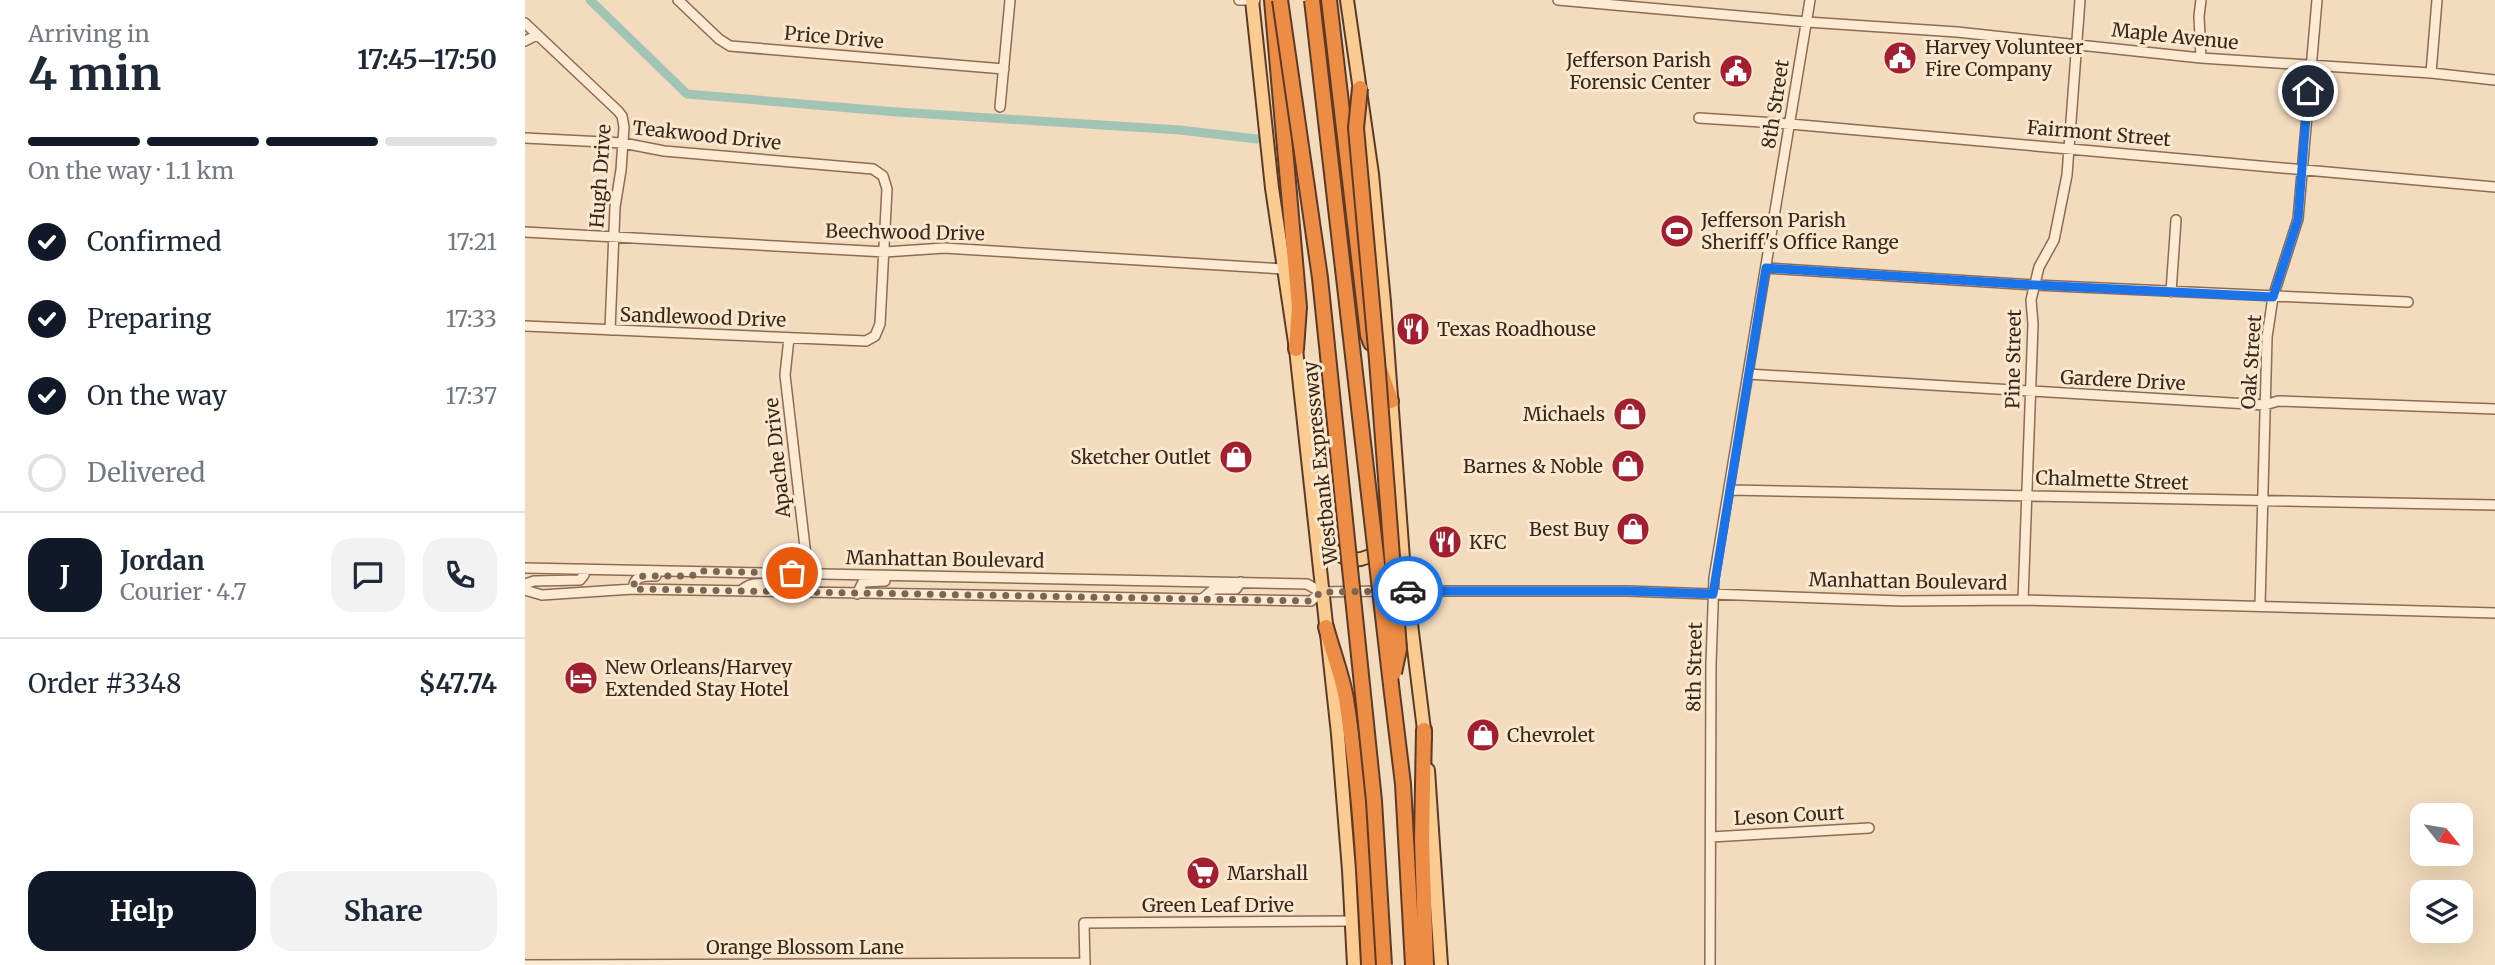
<!DOCTYPE html>
<meta charset="utf-8">
<style>
body{margin:0;font-family:Merriweather,serif;background:#f2f2f3;color:#1f2937;height:100vh;display:flex;flex-direction:column;font-size:26px;white-space:nowrap}
*{box-sizing:border-box;margin:0}
p{font-size:23px;color:#747a83}
.icon{flex:none;width:38px;height:38px;fill:none;stroke:currentColor;stroke-width:2;stroke-linecap:round;stroke-linejoin:round}
.map{position:relative;flex:1;overflow:hidden}
.details{display:flex;flex-direction:column;background:#fff;width:525px}
.details>*{flex:none}
.needle{width:46px;rotate:120deg}
.tools{position:absolute;left:1885px;top:803px;display:grid;gap:14px}
.tools a{display:grid;place-items:center;width:63px;height:63px;border-radius:14px;background:#fff;box-shadow:0 7px 28px #0002;font-size:35px}
.pin{position:absolute;display:grid;place-items:center;width:60px;height:60px;color:#fff;margin:-30px;border:4px solid #fff;border-radius:50%;box-shadow:0 2px 7px #0007}
.courier{position:absolute;display:grid;place-items:center;width:70px;height:70px;margin:-35px;border:5px solid #1a73e8;border-radius:50%;background:#fff;color:#222;box-shadow:0 2px 9px #0007}
.headline em{font-style:normal;font-weight:700}
.headline div{display:flex;flex-direction:column-reverse}
.headline{display:flex;align-items:center;justify-content:space-between;height:119px;padding:0 28px}
h1{font-size:46px;font-weight:700;line-height:52px}
.bar{display:grid;grid-template-columns:repeat(4,1fr);gap:10px 7px;align-content:center;height:84px;padding:0 28px}
.bar i{height:9px;border-radius:5px;background:#e0e1e3}
.bar .active{background:#111827}
.bar p{grid-column:span 4}
.line{display:flex;align-items:center;gap:18px;padding:0 28px;border-top:2px solid #e0e1e3}
.line div{flex:1}
.round{display:grid;place-items:center;flex:none;width:74px;height:74px;border-radius:21px;background:#f2f2f3}
ol{padding:0 28px;list-style:none}
li{display:flex;align-items:center;gap:21px;height:77px}
li p{margin-inline-start:auto}
li .icon{padding:7px;border-radius:50%;background:#111827;color:#fff;stroke-width:4}
li:last-child{color:#747a83}
li i{width:38px;height:38px;border:4px solid #e0e1e3;border-radius:50%}
.primary-button{display:flex;gap:14px;margin-top:auto;padding:14px 28px}
.primary-button a{flex:1;height:80px;border-radius:21px;background:#111827;color:#fff;font-size:28px;font-weight:700;line-height:80px;text-align:center}
.primary-button a+a{background:#f2f2f3;color:#1f2937}
main{display:flex;flex:1;min-height:0}
.map>svg:first-child{display:block}
.lines{fill:none;stroke-linecap:round;stroke-linejoin:round}
.canal{stroke:#a2c4b5;stroke-width:9}
.minor-casing{stroke:#8d6b54;stroke-width:12}
.major-casing{stroke:#5a3a29;stroke-width:16}
.highway-casing{stroke:#5a3a29;stroke-width:18}
.minor{stroke:#fdead2;stroke-width:9}
.major{stroke:#fbcc91;stroke-width:12}
.highway{stroke:#ed8c44;stroke-width:14}
.highway-bridge-casing{stroke:#5a3a29;stroke-width:18;stroke-linecap:butt}
.highway-bridge{stroke:#ed8c44;stroke-width:14}
.done{stroke:#7b6654;stroke-width:7;stroke-dasharray:0 12.6}
.route{stroke:#1a73e8;stroke-width:9}
.labels{text-anchor:middle;stroke-width:6;stroke-linejoin:round;paint-order:stroke}
.street-label{font-size:19px;fill:#3b261b;stroke:#f9e7ce}
.poi-label{font-size:19px;fill:#3b261b;stroke:#f9e7ce;text-anchor:start}
</style>
<main>
<section class="details">
<div class="headline"><div><h1>4 min</h1><p>Arriving in</p></div><em>17:45–17:50</em></div>
<div class="bar"><i class="active"></i><i class="active"></i><i class="active"></i><i></i><p>On the way · 1.1 km</p></div>
<ol>
<li><svg class="icon" aria-label="check" viewBox="0 0 24 24"><path d="M5 12l5 5 9-10"/></svg>Confirmed<p>17:21</p></li>
<li><svg class="icon" aria-label="check" viewBox="0 0 24 24"><path d="M5 12l5 5 9-10"/></svg>Preparing<p>17:33</p></li>
<li><svg class="icon" aria-label="check" viewBox="0 0 24 24"><path d="M5 12l5 5 9-10"/></svg>On the way<p>17:37</p></li>
<li><i></i>Delivered</li>
</ol>
<div class="line" style="height:126px"><b class="round" style="background:#111827;color:#fff">J</b><div><b>Jordan</b><p>Courier · 4.7</p></div><a class="round"><svg class="icon" aria-label="chat" viewBox="0 0 24 24"><path d="M4 5h16v11H9l-5 4z"/></svg></a><a class="round"><svg class="icon" aria-label="phone" viewBox="0 0 24 24"><path d="M5 4h4l2 5-3 2q2 4 5 5l2-3 5 2v4C11 20 4 13 5 4z"/></svg></a></div>
<div class="line" style="height:91px"><div>Order #3348</div><b>$47.74</b></div>
<div class="primary-button"><a>Help</a><a>Share</a></div>
</section>
<div class="map">
<svg width="1970" height="965" viewBox="0 0 1970 965">
<rect width="100%" height="100%" fill="#f3dcbe"/>
<g class="lines">
<path class="canal" d="M65,0L162,94L372,112L655,130L732,139"/>
<defs>
<path id="minor" d="M153,0L194,39L205,46L479,69
M714,0H730
M1033,0L1282,22L1432,32L1676,58L1906,73L1970,80
M1676,0L1674,16L1676,58
M0,23L93,111L97,116L99,127L96,170L90,207L85,330
M0,41L12,35
M1906,73L1912,0
M475,107L485,0
M1174,118L1265,124L1970,187
M0,138L98,143L139,151L348,169L358,176L362,189L355,324L350,336L341,341L0,326
M0,232L360,252L419,248L759,269
M1241,268L1510,285L1883,302
M1646,292L1651,220
M1223,374L1740,405L1753,401L1970,409
M1204,490L1970,505
M0,568L782,584L796,592L859,591
M0,584L9,581L55,580L59,575L56,569
M108,589C109,575 119,576 131,576
M0,590L17,595L108,589L786,601L796,592
M215,591C217,590 223,585 225,585C242,579 274,593 283,573L260,375L264,338
M877,591H1103L1377,601L1498,600L1970,613
M332,594L338,582L360,581
M677,599L689,589H711L716,582
M1498,600L1508,324L1506,300L1514,267L1529,240L1542,175L1555,0
M1735,606L1742,337L1748,297L1773,219L1792,0
M1186,837L1344,828
M0,965L560,963
M560,965L559,923L827,921
M1185,965L1186,664L1189,578L1285,0"/>
<path id="major" d="M727,0L747,188L771,349L813,734L824,870L829,965
M822,0L847,174L859,302L878,559L900,738
M791,531C810,556 827,571 856,549
M903,770L916,965"/>
<path id="highway" d="M747,0L774,307L771,349
M804,0L843,335L846,343
M855,369L866,401
M801,627C807,650 817,675 821,699C835,787 840,876 844,965
M866,685L878,784L888,965
M899,730L897,840L901,965"/>
</defs>
<use href="#minor" class="minor-casing"/>
<use href="#major" class="major-casing"/>
<use href="#highway" class="highway-casing"/>
<use href="#minor" class="minor"/>
<use href="#major" class="major"/>
<use href="#highway" class="highway"/>
<defs>
<path id="highway-bridge" d="M755,0L795,278L849,801L859,965
M787,0L866,685
M835,88L831,128L852,360L874,649L869,673"/>
</defs>
<use href="#highway-bridge" class="highway-bridge-casing"/>
<use href="#highway-bridge" class="highway-bridge"/>
</g>
<g class="lines">
<path class="done" d="M267,573L173,571L167,576H118L110,580L108,589L786,601L796,592L883,591"/>
<path class="route" d="M883,591H1103L1188,594L1241,268L1510,285L1748,297L1773,219L1783,91"/>
</g>
<defs>
<symbol id="civic-disc" viewBox="-11 -11 22 22"><circle r="9.5" fill="#a31e30" stroke="#f9e7ce"/><path d="M-.6-6.5H3V-4.5H.6V-3L4-1V1h2V6H-6V1h2V-1L-.6-3ZM-1.2 2.5V6h2.4V2.5Z" fill="#fff"/></symbol>
<symbol id="stadium-disc" viewBox="-11 -11 22 22"><circle r="9.5" fill="#a31e30" stroke="#f9e7ce"/><path d="M0-5a6.5 5 0 1 0 0 10a6.5 5 0 1 0 0-10ZM-3.5-1.8h7v3.6h-7Z" fill="#fff"/></symbol>
<symbol id="restaurant-disc" viewBox="-11 -11 22 22"><circle r="9.5" fill="#a31e30" stroke="#f9e7ce"/><path d="M-5-6h1v4h1v-4h1v4h1v-4h1v5L-1.5 .5V6h-2V.5L-5-1ZM5-6V6H3V1.5H1.5Q1.5-4 5-6Z" fill="#fff"/></symbol>
<symbol id="shop-disc" viewBox="-11 -11 22 22"><circle r="9.5" fill="#a31e30" stroke="#f9e7ce"/><path d="M-5-2.5h2.3a2.7 3.5 0 0 1 5.4 0H5L5.5 6h-11ZM-1.5-2.5h3a1.5 2.3 0 0 0-3 0Z" fill="#fff"/></symbol>
<symbol id="hotel-disc" viewBox="-11 -11 22 22"><circle r="9.5" fill="#a31e30" stroke="#f9e7ce"/><path d="M-6-4.5h1.5V1H6V5H4.5V3h-9V5H-6ZM-4 0a1.8 1.8 0 1 1 3.6 0ZM.5 0V-2.5h3Q6-2.5 6 0Z" fill="#fff"/></symbol>
<symbol id="supermarket-disc" viewBox="-11 -11 22 22"><circle r="9.5" fill="#a31e30" stroke="#f9e7ce"/><path d="M-6-5.5h2.5l.6 2H6L4.5 2H-2.5L-4.4-4H-6ZM-1.5 3.2a1.3 1.3 0 1 0 .1 0ZM3 3.2a1.3 1.3 0 1 0 .1 0Z" fill="#fff"/></symbol>
</defs>
<g fill-rule="evenodd">
<use href="#civic-disc" x="1356" y="39" width="38" height="38"/>
<use href="#civic-disc" x="1192" y="52" width="38" height="38"/>
<use href="#stadium-disc" x="1133" y="212" width="38" height="38"/>
<use href="#restaurant-disc" x="869" y="310" width="38" height="38"/>
<use href="#shop-disc" x="1086" y="395" width="38" height="38"/>
<use href="#shop-disc" x="692" y="438" width="38" height="38"/>
<use href="#shop-disc" x="1084" y="447" width="38" height="38"/>
<use href="#shop-disc" x="1089" y="510" width="38" height="38"/>
<use href="#restaurant-disc" x="901" y="523" width="38" height="38"/>
<use href="#hotel-disc" x="37" y="659" width="38" height="38"/>
<use href="#shop-disc" x="939" y="716" width="38" height="38"/>
<use href="#supermarket-disc" x="659" y="854" width="38" height="38"/>
</g>
<g class="labels">
<g class="street-label">
<text transform="translate(1650 36) rotate(6)" y="7">Maple Avenue</text>
<text transform="translate(309 37) rotate(5)" y="7">Price Drive</text>
<text transform="translate(1250 104) rotate(-81)" y="7">8th Street</text>
<text transform="translate(1574 133) rotate(5)" y="7">Fairmont Street</text>
<text transform="translate(182 135) rotate(6)" y="7">Teakwood Drive</text>
<text transform="translate(75 176) rotate(-86)" y="7">Hugh Drive</text>
<text transform="translate(380 232) rotate(1)" y="7">Beechwood Drive</text>
<text transform="translate(178 317) rotate(2)" y="7">Sandlewood Drive</text>
<text transform="translate(1488 359) rotate(-89)" y="7">Pine Street</text>
<text transform="translate(1726 362) rotate(-86)" y="7">Oak Street</text>
<text transform="translate(1598 380) rotate(3)" y="7">Gardere Drive</text>
<text transform="translate(252 458) rotate(-96)" y="7">Apache Drive</text>
<text transform="translate(795 463) rotate(-96)" y="7">Westbank Expressway</text>
<text transform="translate(1587 480) rotate(2)" y="7">Chalmette Street</text>
<text transform="translate(420 559) rotate(1)" y="7">Manhattan Boulevard</text>
<text transform="translate(1383 581) rotate(1)" y="7">Manhattan Boulevard</text>
<text transform="translate(1169 667) rotate(-89)" y="7">8th Street</text>
<text transform="translate(1264 815) rotate(-3)" y="7">Leson Court</text>
<text x="693" y="912">Green Leaf Drive</text>
<text x="280" y="954">Orange Blossom Lane</text>
</g>
<g class="poi-label">
<text x="1400" y="54">Harvey Volunteer<tspan x="1400" dy="22">Fire Company</tspan></text>
<text x="1186" y="67" text-anchor="end">Jefferson Parish<tspan x="1186" dy="22">Forensic Center</tspan></text>
<text x="1176" y="227">Jefferson Parish<tspan x="1176" dy="22">Sheriff's Office Range</tspan></text>
<text x="912" y="336">Texas Roadhouse</text>
<text x="1080" y="421" text-anchor="end">Michaels</text>
<text x="686" y="464" text-anchor="end">Sketcher Outlet</text>
<text x="1078" y="473" text-anchor="end">Barnes &amp; Noble</text>
<text x="1084" y="536" text-anchor="end">Best Buy</text>
<text x="944" y="549">KFC</text>
<text x="80" y="674">New Orleans/Harvey<tspan x="80" dy="22">Extended Stay Hotel</tspan></text>
<text x="982" y="742">Chevrolet</text>
<text x="702" y="880">Marshall</text>
</g>
</g>
</svg>
<div class="tools">
<a><svg class="needle" viewBox="-14 -14 28 28"><path d="M0-13l5 13h-10z" fill="#e53935"/><path d="M0 13l5-13h-10z" fill="#747a83"/></svg></a>
<a><svg class="icon" aria-label="layers" viewBox="0 0 24 24"><path d="M12 4l9 5-9 5-9-5zM3 14l9 5 9-5"/></svg></a>
</div>
<div class="pin" style="left:267px;top:573px;background:#ea580c"><svg class="icon" aria-label="bag" viewBox="0 0 24 24"><path d="M5 8h14l-1 12H6zM9 8a3 3 0 0 1 6 0"/></svg></div>
<div class="pin" style="left:1783px;top:91px;background:#1f2937"><svg class="icon" aria-label="home" viewBox="0 0 24 24"><path d="M3 11l9-7 9 7M6 9v11h12V9"/></svg></div>
<div class="courier" style="left:883px;top:591px"><svg class="icon" aria-label="car" viewBox="0 0 24 24"><path d="M5 17H2v-5l4-1 3-4h7l3 4 3 1v5h-3M9 17h6M6 11h13"/><circle cx="7" cy="17" r="2"/><circle cx="17" cy="17" r="2"/></svg></div>
</div>
</main>
